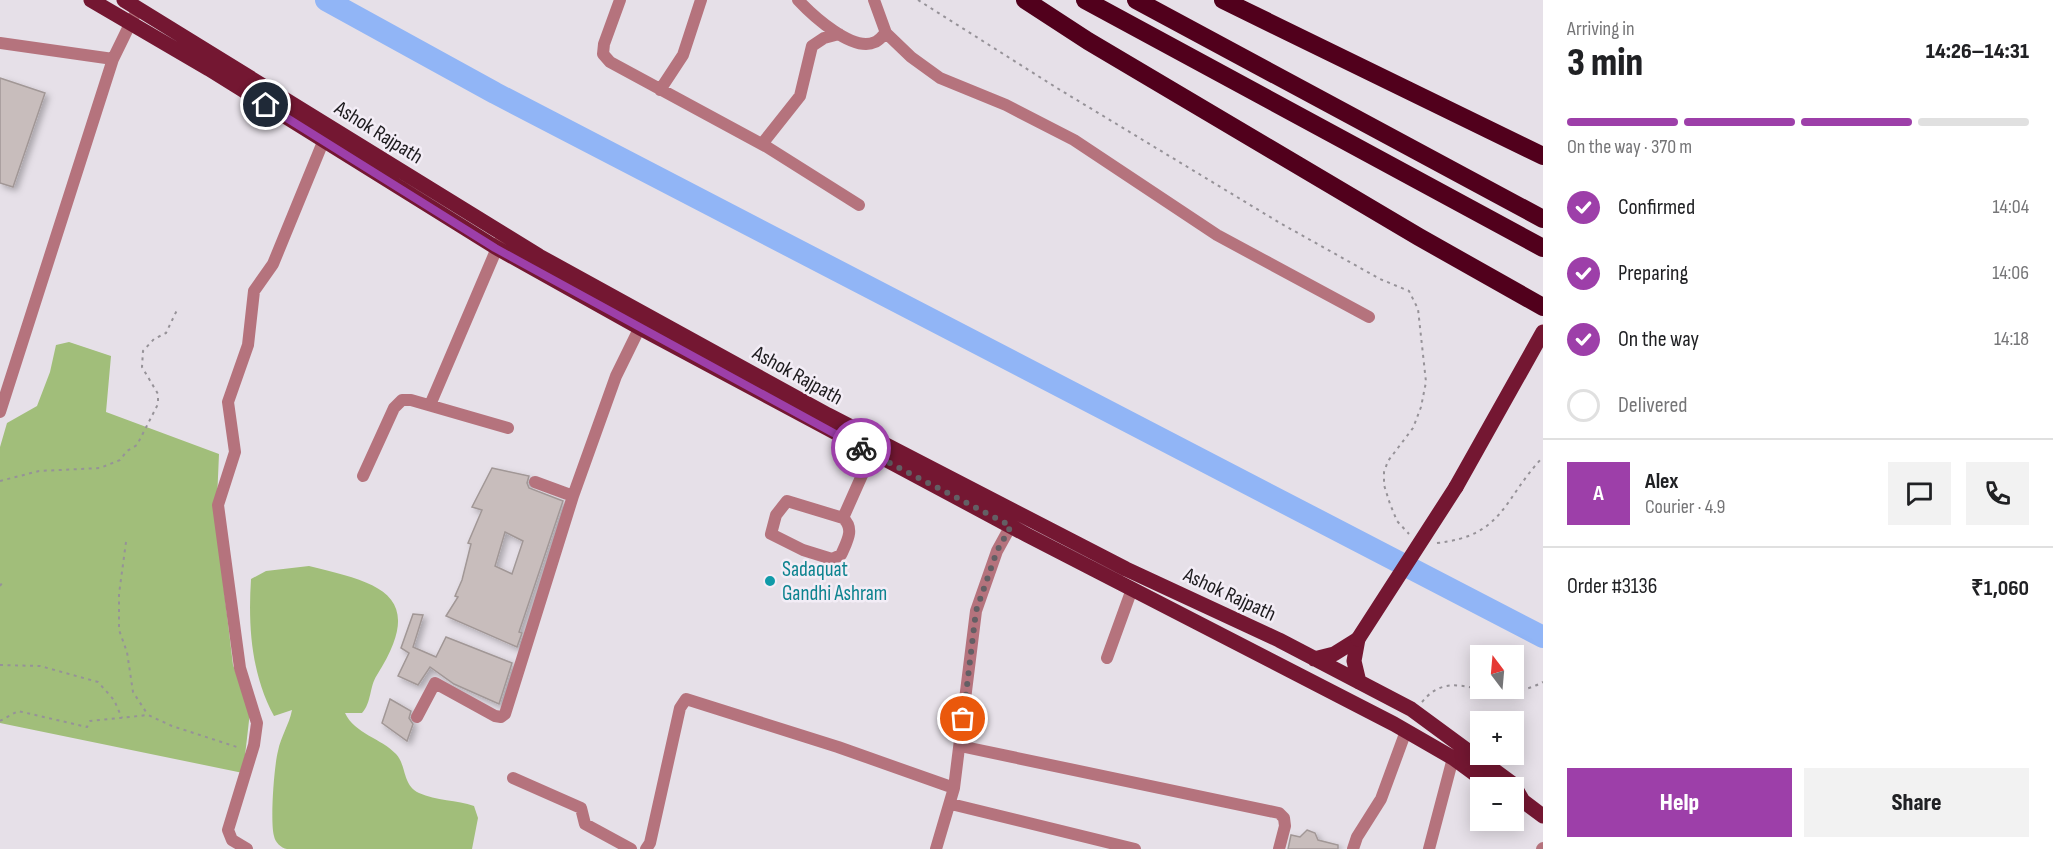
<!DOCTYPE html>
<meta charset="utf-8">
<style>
body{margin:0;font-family:"Sofia Sans Condensed",sans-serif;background:#f2f2f2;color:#202124;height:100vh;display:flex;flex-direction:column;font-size:22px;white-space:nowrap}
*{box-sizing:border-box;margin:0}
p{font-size:20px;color:#757577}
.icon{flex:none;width:33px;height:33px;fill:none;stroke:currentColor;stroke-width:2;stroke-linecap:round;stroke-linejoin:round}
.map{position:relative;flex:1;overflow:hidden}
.sheet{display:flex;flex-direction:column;background:#fff;width:510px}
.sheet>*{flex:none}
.needle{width:39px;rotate:344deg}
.tools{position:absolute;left:1470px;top:645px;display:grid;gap:12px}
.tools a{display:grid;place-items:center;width:54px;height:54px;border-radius:0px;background:#fff;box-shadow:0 3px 15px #0003;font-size:30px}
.pin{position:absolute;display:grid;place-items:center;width:51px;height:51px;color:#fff;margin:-26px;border:3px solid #fff;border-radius:50%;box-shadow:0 2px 6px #0007}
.courier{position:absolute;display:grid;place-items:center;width:60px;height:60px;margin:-30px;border:4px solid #9d3fa9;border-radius:50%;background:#fff;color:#222;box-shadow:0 2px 8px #0007}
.head em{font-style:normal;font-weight:800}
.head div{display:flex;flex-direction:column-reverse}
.head{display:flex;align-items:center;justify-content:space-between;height:102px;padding:0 24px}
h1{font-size:39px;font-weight:800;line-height:45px}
.bar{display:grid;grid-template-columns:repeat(4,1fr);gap:9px 6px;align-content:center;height:72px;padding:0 24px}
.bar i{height:8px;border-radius:4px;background:#e0e0e0}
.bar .on{background:#9d3fa9}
.bar p{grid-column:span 4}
.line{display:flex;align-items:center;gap:15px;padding:0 24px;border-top:2px solid #e0e0e0}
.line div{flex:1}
.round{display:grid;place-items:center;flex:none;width:63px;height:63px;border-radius:0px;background:#f2f2f2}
ol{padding:0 24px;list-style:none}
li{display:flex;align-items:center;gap:18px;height:66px}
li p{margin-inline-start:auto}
li .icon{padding:6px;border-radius:50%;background:#9d3fa9;color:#fff;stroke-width:4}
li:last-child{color:#757577}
li i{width:33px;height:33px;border:3px solid #e0e0e0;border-radius:50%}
.primary-button{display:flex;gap:12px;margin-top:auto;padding:12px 24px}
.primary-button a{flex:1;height:69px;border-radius:0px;background:#9d3fa9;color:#fff;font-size:24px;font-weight:800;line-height:69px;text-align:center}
.primary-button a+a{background:#f2f2f2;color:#202124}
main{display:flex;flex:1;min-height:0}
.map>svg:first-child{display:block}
.green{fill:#a1be7a}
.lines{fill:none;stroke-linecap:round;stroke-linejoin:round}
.river{stroke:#91b5f6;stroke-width:22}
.building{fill:#c8bdbc;stroke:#a19796;stroke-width:1.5;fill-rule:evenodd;filter:url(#shadow)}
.path{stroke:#969298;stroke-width:2;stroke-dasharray:3 4.5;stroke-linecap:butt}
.minor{stroke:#b5737d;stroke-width:12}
.major{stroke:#741732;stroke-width:15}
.highway{stroke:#51001c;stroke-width:18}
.major-bridge{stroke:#741732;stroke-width:15}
.done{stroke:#635f64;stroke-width:6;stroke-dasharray:0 10.8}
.route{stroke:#9d3fa9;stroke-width:8}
.culture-dot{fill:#0f9aa8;stroke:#f3edf6;stroke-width:2}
.labels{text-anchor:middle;stroke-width:5;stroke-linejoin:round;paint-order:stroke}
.street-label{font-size:21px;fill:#1c1a1d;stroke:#f3edf6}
.culture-label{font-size:21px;fill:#0d838f;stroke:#f3edf6;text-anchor:start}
</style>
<main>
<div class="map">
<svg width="1543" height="849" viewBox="0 0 1543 849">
<defs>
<filter id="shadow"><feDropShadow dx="3.5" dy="3.5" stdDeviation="3" flood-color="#0004"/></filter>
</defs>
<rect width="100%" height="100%" fill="#e6e0e8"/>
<path class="green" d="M69,342L111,356L106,412L219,454L216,523L233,665L250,712L243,773L0,723V447L7,423L37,406L50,372L56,345Z
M309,566C379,583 428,594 377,675C369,687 372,702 362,713H345C355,734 381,738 396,754C407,766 402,785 419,793C436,801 457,800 474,806L478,818L472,849H287C281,848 275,842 274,836C270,822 274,766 278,751C281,736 289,725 292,710L274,716C251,673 248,626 251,579L266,571Z"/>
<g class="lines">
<path class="river" d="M326,0L495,93L1543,637"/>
</g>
<path class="building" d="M0,78L45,93L13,187L0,183Z
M492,468L529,476L527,483L529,488L563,501L519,632L522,633L517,647L446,616L458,597L455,596L462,580L471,544L468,543L482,510L472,507ZM505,532L523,541L512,574L495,566Z
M413,614L423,615L413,647L436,657L446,637L512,663L499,704L454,684L430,667L418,685L398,676L409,653L401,648Z
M390,699L411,711L409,718L413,724L407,741L382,723Z
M1307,830L1315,833L1318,840L1338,845V849H1288L1291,835L1300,837Z"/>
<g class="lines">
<path class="path" d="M918,0L1057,88L1280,223L1380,279L1409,291L1418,309L1426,382L1421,407L1413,428L1388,461L1384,472V485L1390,504L1397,521L1409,534
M0,481L39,471L100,468L120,460L127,451L137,445L158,404V394L142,367L143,351L154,339L166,333L177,310
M126,542L119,594V630L127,652L133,692L148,715
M1437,543C1504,536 1503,499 1543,457
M0,586L4,580
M0,665L40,666L98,682L114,700L122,718
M1422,702C1447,671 1473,693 1506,692C1518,692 1532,688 1543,682
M0,721L18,711L87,727L90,721L148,715L172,726L240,748"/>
<path class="minor" d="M620,0L604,44L603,54L610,62L767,147L859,205
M798,0C812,15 853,53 875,42C879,41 883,35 886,33
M874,0L886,33L911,57L940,78L1006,105L1074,140L1217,235L1369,317
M0,43L113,59
M660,90L683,55L701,0
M762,144L800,96L812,46L824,38L839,34
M430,405L500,241
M0,412L113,59L134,16
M363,476L394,408L402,400H411L508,428
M535,482L573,496
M843,518L787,501L776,515L771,534L803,550L832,559L841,555C847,541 855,529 843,518L875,446
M1107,658L1132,589
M417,717L435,683L495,716L501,717L505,714L573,496L616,376L643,321
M960,746L1279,813L1284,818L1285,826L1279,849
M513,778L581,808L585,824L631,849
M951,804L1135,849
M247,849L232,840L228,830L254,745L257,723L240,668L218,505L235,452L228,402L248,345L254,291L273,264L323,142
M646,849L650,843L680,708L686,699L838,747L954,788
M936,849L954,788L976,611L997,551L1014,520
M1353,849L1357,837L1381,799L1406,731
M1429,849L1453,758
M1542,849L1543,848"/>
<path class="major" d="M91,0L209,69L495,247L640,328L1027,535L1394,724L1453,758L1494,788
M124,0L539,256L828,415L1126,569L1279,640L1411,709L1513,784L1523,801
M1456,487L1543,332
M1358,639L1354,661L1359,682
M1314,659L1334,654L1358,639
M1514,797L1523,801L1543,816"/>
<path class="highway" d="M1025,0L1088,41L1419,237L1543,307
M1085,0L1543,248
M1136,0L1543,219
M1223,0L1543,156"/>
<path class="major-bridge" d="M1358,639L1456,487"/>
</g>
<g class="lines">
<path class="done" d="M861,448L1011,526L997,551L976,611L963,719"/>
<path class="route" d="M266,105L495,248L861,448"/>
</g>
<circle class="culture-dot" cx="770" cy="581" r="6"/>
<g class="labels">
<g class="street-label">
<text transform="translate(379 132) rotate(32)" y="7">Ashok Rajpath</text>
<text transform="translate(798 375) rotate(29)" y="7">Ashok Rajpath</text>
<text transform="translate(1230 594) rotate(25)" y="7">Ashok Rajpath</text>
</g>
<g class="culture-label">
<text x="782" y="576">Sadaquat<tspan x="782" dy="24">Gandhi Ashram</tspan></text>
</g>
</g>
</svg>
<div class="tools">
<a><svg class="needle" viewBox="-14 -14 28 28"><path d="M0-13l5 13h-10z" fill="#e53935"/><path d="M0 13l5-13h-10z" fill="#757577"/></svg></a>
<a>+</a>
<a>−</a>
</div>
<div class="pin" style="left:963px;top:719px;background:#ea580c"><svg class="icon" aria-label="bag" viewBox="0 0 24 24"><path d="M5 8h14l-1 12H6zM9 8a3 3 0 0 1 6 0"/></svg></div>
<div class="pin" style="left:266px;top:105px;background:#1f2937"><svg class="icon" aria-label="home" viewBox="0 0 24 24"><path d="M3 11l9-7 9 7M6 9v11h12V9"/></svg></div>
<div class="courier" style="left:861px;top:448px"><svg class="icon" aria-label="bike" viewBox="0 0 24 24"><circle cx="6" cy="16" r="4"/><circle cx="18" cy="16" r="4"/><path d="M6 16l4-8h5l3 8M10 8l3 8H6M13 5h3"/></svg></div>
</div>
<section class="sheet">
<div class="head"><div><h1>3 min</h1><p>Arriving in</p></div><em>14:26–14:31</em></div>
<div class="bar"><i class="on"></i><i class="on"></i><i class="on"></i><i></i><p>On the way · 370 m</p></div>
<ol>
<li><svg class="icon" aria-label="check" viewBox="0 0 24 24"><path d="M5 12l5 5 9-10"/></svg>Confirmed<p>14:04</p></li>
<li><svg class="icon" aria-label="check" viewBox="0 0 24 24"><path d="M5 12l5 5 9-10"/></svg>Preparing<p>14:06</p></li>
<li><svg class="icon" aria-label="check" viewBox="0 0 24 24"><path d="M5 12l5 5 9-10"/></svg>On the way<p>14:18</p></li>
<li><i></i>Delivered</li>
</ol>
<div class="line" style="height:108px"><b class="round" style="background:#9d3fa9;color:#fff">A</b><div><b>Alex</b><p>Courier · 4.9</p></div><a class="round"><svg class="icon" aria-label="chat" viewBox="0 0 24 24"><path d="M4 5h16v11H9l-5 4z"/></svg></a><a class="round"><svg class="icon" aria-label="phone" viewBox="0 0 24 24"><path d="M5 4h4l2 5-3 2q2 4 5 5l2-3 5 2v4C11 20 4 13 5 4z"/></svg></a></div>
<div class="line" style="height:78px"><div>Order #3136</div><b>₹1,060</b></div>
<div class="primary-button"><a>Help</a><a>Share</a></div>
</section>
</main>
